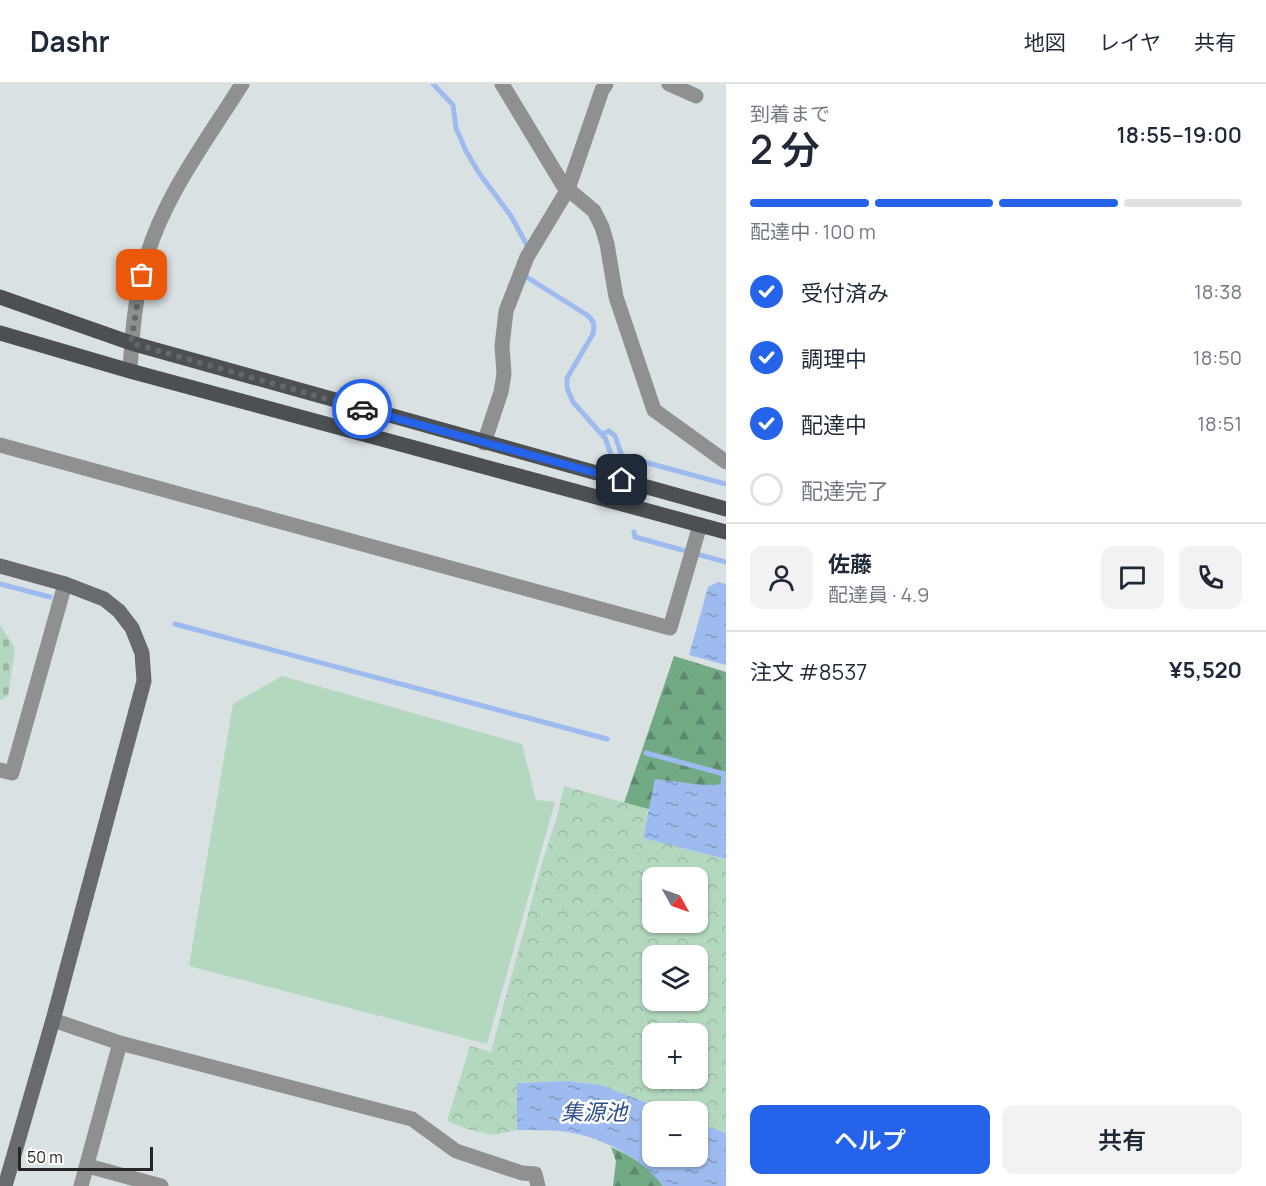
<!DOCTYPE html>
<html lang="ja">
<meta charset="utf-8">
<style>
body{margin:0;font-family:Manrope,"Noto Sans JP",sans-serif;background:#f2f2f3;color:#1f2937;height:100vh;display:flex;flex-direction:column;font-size:22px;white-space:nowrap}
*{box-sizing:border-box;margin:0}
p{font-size:20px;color:#747a83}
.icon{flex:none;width:33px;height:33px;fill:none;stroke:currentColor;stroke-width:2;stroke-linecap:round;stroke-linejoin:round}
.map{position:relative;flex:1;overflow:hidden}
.side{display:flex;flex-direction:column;background:#fff;width:540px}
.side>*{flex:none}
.needle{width:39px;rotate:130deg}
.buttons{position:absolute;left:642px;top:783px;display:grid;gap:12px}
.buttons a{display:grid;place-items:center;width:66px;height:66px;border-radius:12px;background:#fff;box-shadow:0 2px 4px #0004;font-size:30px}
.scale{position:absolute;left:18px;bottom:15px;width:135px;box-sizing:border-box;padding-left:6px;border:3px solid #242627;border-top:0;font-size:16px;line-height:21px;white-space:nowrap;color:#242627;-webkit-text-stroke:4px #fff;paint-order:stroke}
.pin{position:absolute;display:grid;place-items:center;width:51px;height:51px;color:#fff;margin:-26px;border-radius:12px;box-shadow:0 3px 9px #0006}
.courier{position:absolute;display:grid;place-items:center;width:60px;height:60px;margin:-30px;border:4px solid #2563eb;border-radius:50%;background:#fff;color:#222;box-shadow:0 2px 8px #0007}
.head em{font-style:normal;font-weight:600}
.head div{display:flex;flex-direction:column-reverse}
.head{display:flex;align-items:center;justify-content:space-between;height:102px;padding:0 24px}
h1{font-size:39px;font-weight:600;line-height:45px}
.bar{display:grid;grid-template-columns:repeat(4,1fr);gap:9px 6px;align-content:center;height:72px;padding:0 24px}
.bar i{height:8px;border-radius:4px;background:#e0e1e3}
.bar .active{background:#2563eb}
.bar p{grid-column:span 4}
.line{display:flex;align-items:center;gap:15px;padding:0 24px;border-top:2px solid #e0e1e3}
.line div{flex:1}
.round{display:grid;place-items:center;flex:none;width:63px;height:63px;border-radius:12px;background:#f2f2f3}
ol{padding:0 24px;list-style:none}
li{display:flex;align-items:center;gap:18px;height:66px}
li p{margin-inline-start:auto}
li .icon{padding:6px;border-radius:50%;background:#2563eb;color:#fff;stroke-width:4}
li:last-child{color:#747a83}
li i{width:33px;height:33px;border:3px solid #e0e1e3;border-radius:50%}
.action{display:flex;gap:12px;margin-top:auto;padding:12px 24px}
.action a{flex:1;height:69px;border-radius:12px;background:#2563eb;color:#fff;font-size:24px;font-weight:600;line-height:69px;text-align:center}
.action a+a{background:#f2f2f3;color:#1f2937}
header{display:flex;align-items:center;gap:36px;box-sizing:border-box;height:84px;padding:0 30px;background:#fff;border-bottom:2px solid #e0e1e3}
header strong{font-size:28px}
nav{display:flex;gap:33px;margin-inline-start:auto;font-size:21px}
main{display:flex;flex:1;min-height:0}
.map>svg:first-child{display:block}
.green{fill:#b3d8bf}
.forest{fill:url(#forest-firs)}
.cemetery{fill:url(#cemetery-stones)}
.park{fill:url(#park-crowns);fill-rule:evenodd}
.water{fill:url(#water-ripples)}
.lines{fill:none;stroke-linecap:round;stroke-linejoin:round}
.stream{stroke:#9dbbee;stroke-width:5}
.street{stroke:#8e9092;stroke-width:15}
.secondary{stroke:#676b6d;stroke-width:15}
.primary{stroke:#4c5053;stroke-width:15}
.done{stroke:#646768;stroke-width:6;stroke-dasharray:0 10.8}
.route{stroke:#2563eb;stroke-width:8}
.labels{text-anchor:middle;stroke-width:5;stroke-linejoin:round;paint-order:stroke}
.water-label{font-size:22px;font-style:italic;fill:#2d4f8d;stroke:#fff}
</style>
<header>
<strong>Dashr</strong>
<nav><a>地図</a><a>レイヤ</a><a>共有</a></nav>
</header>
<main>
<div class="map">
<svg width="726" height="1102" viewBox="0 0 726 1102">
<defs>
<pattern id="forest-firs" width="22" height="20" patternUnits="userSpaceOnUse" patternTransform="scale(1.5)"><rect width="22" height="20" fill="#72aa86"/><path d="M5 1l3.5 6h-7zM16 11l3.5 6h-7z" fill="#5d8a6e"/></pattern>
<pattern id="cemetery-stones" width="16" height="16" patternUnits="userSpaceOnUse" patternTransform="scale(1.5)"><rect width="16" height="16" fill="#b3d8bf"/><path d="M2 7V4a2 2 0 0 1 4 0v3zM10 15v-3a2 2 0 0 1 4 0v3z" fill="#9ab9a4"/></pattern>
<pattern id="park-crowns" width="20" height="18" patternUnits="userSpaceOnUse" patternTransform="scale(1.5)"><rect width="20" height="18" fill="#b3d8bf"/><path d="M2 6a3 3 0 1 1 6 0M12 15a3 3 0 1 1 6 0" fill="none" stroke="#9ab9a4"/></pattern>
<pattern id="water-ripples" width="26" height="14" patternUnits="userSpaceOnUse" patternTransform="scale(1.5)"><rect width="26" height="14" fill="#9dbbee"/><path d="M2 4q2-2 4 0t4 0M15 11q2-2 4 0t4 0" fill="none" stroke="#8098c1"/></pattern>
</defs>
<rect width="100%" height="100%" fill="#dae1e2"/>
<path class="green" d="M282,592L522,660L536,716L555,718L487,960L189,882L233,620Z"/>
<path class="forest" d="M674,572L726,588V731L648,725L624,719Z
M611,1063C631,1072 650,1083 663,1102H613L616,1077Z"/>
<path class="cemetery" d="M0,541L15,564L8,612L0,616Z"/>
<path class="park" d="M564,702L648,725L643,754L726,775V1049L698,1039V1028L667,1027L601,1001L569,997L517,999V1046L493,1051L467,1045L447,1037L470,962L491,968L542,779L558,729ZM652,794H698V838H652ZM652,872H698V916H652ZM652,950H698V994H652Z"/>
<path class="water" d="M718,498L726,500V581L689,571L708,503Z
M655,695L703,701L726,700V775L643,754Z
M569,997L601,1001L667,1027L652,1028V1072H698V1039L726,1049V1102H663C644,1075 601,1053 568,1048C552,1046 534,1046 517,1046V999Z"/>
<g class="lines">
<path class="stream" d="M433,0L453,21L456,44L466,67L479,89L511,132L528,163
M526,191L525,192L587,231C594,237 595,241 593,250L567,294V304L573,318L605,354L611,370
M602,350L609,347L615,352L622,372L726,400
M634,448L635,453L726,478
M0,500L50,513
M175,540L607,655
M646,669L724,690L723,700"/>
<path class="street" d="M502,0L563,101L594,127L602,143L607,160L616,213L654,326L726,378
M669,0L696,12
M130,287C132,251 135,213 145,178C163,113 207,56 242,0
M484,359L501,308L504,290L502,262L506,227L527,173L568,105L602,6L606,0
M0,361L670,544L700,441
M0,686L12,689L65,500
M53,936L120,959L412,1035L456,1067L522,1089L535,1090L538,1102
M88,1082L161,1102
M81,1102L120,959"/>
<path class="secondary" d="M0,482L65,500L104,515L119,527L132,544L142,569L144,597L53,936L5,1102"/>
<path class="primary" d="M0,213L131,259L726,425
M0,249L130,287L726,448"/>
</g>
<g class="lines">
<path class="done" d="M142,191L131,259L362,325"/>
<path class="route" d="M362,325L622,396"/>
</g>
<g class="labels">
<g class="water-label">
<text x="594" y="1036">集源池</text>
</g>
</g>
</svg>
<div class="buttons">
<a><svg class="needle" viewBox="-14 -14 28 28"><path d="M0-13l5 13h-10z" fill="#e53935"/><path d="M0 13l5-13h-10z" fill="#747a83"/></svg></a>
<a><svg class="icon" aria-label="layers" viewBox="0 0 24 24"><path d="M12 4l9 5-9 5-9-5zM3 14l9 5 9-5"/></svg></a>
<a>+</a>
<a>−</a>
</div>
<div class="scale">50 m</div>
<div class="pin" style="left:142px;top:191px;background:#ea580c"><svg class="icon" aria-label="bag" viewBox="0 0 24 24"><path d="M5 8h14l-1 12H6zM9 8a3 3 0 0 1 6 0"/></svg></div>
<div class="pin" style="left:622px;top:396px;background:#1f2937"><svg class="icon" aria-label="home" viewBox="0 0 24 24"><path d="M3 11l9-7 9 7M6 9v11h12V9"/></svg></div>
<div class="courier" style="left:362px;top:325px"><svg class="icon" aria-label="car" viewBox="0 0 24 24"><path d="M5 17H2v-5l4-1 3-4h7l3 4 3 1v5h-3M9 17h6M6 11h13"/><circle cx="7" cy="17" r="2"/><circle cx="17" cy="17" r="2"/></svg></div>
</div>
<section class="side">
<div class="head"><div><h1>2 分</h1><p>到着まで</p></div><em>18:55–19:00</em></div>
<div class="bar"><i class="active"></i><i class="active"></i><i class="active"></i><i></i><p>配達中 · 100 m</p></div>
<ol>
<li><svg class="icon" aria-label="check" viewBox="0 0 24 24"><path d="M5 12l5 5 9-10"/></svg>受付済み<p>18:38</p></li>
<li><svg class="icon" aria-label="check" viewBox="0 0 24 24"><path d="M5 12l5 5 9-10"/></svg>調理中<p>18:50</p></li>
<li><svg class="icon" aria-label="check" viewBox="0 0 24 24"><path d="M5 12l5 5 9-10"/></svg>配達中<p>18:51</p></li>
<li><i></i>配達完了</li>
</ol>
<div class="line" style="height:108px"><a class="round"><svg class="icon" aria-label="person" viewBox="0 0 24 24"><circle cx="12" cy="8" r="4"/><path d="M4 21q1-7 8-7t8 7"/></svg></a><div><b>佐藤</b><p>配達員 · 4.9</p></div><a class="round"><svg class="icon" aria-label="chat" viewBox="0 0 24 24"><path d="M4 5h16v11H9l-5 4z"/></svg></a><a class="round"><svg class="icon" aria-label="phone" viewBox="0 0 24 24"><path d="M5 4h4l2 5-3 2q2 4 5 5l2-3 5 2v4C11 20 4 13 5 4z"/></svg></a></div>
<div class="line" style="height:78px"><div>注文 #8537</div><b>¥5,520</b></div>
<div class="action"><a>ヘルプ</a><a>共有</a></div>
</section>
</main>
